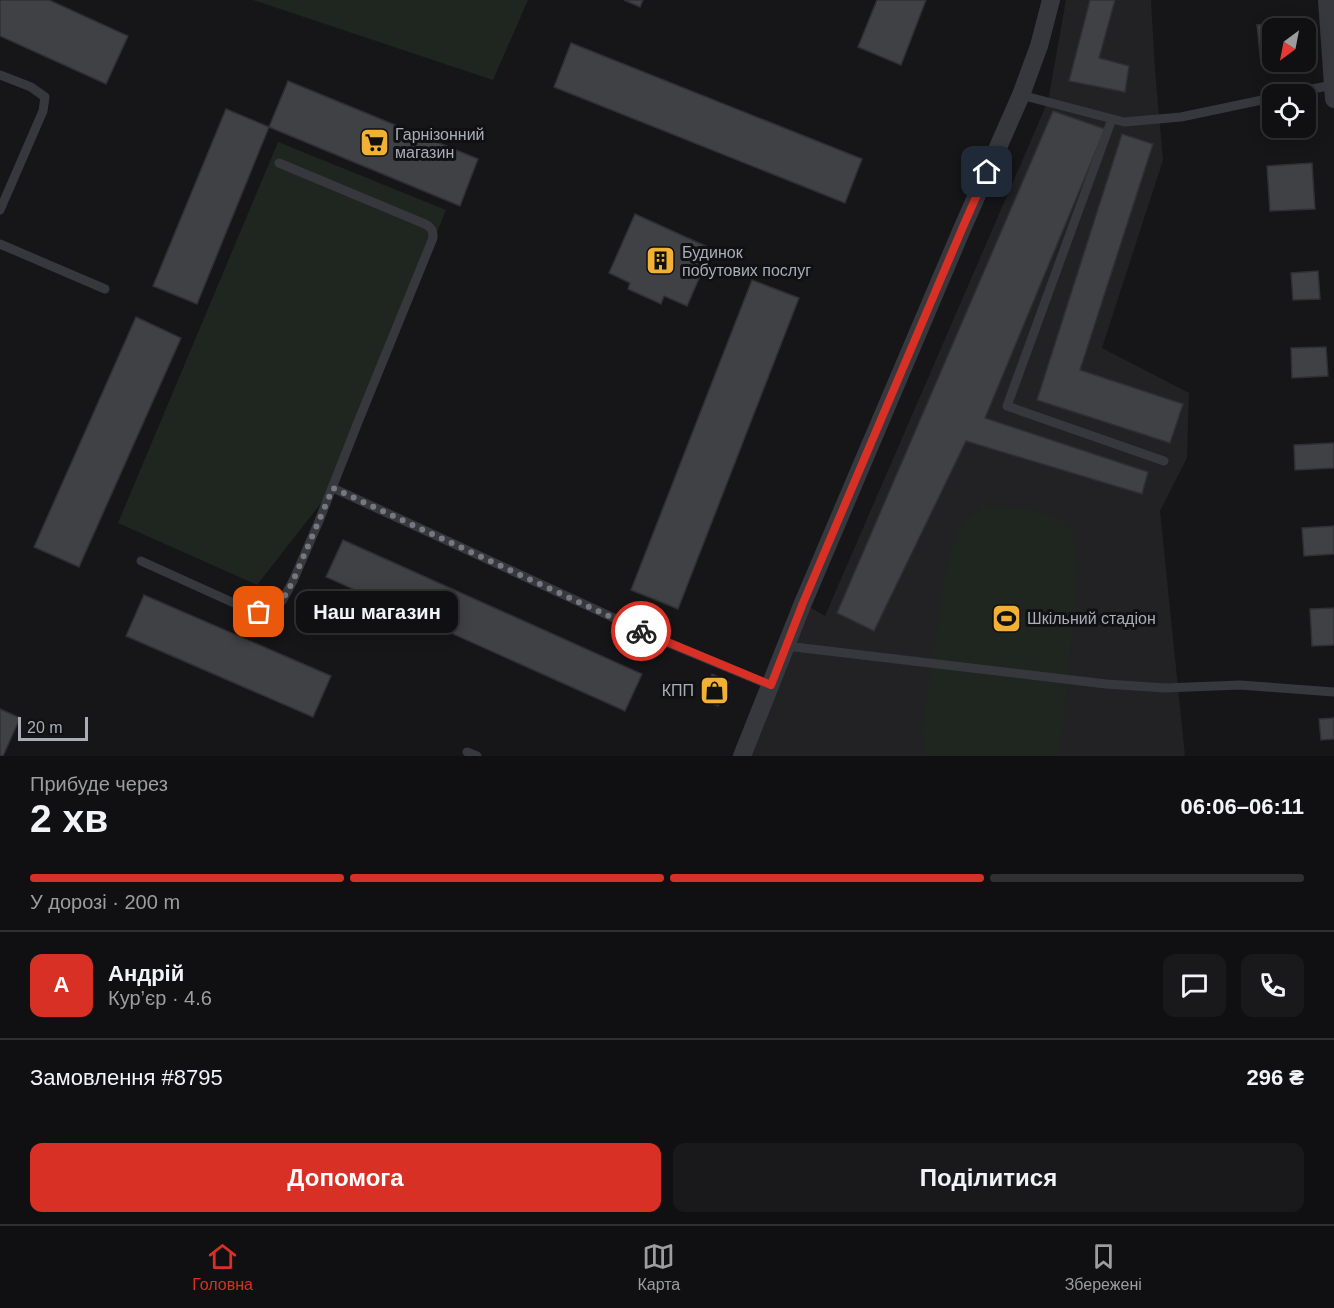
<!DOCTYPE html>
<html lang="uk">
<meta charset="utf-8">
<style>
body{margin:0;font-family:Helvetica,sans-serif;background:#19191b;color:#f1f3f6;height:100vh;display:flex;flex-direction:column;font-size:22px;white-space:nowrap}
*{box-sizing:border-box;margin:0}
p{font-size:20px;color:#9c9d9f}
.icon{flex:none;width:33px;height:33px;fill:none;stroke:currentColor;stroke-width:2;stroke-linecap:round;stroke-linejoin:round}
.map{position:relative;height:756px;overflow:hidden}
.details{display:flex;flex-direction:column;background:#101012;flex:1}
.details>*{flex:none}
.needle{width:39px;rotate:212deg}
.controls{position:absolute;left:1262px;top:18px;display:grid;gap:12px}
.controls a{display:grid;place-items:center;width:54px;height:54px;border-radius:12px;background:#101012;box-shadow:0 3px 15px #0003,0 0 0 2px #303032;font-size:30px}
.scale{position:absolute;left:18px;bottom:15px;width:70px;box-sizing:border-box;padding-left:6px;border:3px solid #a8adb8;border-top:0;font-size:16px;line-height:21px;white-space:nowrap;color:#a8adb8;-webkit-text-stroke:4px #111113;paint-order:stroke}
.pin{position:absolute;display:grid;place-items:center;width:51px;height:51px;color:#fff;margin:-26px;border-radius:12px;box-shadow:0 3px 9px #0006}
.courier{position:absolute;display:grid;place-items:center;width:60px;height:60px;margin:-30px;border:4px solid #d93025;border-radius:50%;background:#fff;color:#222;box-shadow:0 2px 8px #0007}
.bubble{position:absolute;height:42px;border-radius:12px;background:#101012;box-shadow:0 3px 15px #0003,0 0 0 2px #303032;font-size:20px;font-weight:700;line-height:42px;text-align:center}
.headline em{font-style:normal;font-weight:700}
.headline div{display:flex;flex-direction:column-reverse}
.headline{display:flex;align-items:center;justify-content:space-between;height:102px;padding:0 30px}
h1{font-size:39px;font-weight:700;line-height:45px}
.bar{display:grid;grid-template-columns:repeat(4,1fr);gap:9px 6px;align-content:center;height:72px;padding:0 30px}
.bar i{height:8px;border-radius:4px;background:#303032}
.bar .selected{background:#d93025}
.bar p{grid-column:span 4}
.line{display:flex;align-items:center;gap:15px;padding:0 30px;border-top:2px solid #303032}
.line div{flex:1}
.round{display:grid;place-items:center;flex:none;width:63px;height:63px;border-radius:12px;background:#19191b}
.primary-button{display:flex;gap:12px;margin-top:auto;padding:12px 30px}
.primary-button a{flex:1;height:69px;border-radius:12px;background:#d93025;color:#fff;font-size:24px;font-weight:700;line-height:69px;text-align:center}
.primary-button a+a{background:#19191b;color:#f1f3f6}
.tabs{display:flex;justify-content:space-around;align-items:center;height:84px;border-top:2px solid #303032;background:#101012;font-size:16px;color:#9c9d9f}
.tabs a{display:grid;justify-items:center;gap:3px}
.tabs .selected{color:#d93025}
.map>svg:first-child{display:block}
.built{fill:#222225}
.green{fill:#1e261f}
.building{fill:#404145;stroke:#303034;stroke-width:1.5}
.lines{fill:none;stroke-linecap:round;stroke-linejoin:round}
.lane{stroke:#37383d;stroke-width:9}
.street{stroke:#37383d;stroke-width:18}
.done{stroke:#757880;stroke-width:6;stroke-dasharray:0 10.8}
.route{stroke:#d93025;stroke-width:8}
.labels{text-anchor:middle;stroke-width:6;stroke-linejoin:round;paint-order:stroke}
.poi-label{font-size:16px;fill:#a8adb8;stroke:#111113;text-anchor:start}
</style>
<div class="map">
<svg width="1334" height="756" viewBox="0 0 1334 756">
<rect width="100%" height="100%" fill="#161618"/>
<path class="built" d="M1066,0H1151L1155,70L1163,160L1102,348L1189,393L1187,458L1160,511L1185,756H743L803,603L825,616L1048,101Z"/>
<path class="green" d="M253,0H528L493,80Z
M278,142L446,210L333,488L257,585L118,523Z
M982,506C1006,507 1033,507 1055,518C1061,521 1066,525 1071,528L1078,567L1063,731L1056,756H926L921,732L947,561L958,529Z"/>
<path class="building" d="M0,0H49L128,36L106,84L0,36Z
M624,0H643L640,7Z
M877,0H926L901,65L858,47Z
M1090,0H1115L1099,58L1129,66L1125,92L1069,81Z
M1296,21L1297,28H1272V62H1291L1261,64L1257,25Z
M571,43L862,159L845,203L554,87Z
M288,81L478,159L460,206L269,127Z
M226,109L269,127L197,304L153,286Z
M1053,111L1105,129L985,418L1148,472L1142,494L966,441L874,631L837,613Z
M1122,134L1153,144L1080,370L1183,404L1170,443L1037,400Z
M1312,163L1315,209L1270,211L1267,166Z
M635,214L712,249L687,306L664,296L661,304L628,289L630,283L609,273Z
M1318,271L1320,299L1293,300L1291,273Z
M752,280L799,298L678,609L631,590Z
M136,317L181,338L79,567L34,547Z
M1326,347L1328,376L1292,378L1291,348Z
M1334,443V468L1295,470L1294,445Z
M1334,526V554L1304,556L1302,528Z
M343,540L642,674L625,711L326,577Z
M144,595L331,676L313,717L126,636Z
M1334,608V645L1312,646L1310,609Z
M712,674L729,682L718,706L702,699Z
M0,709L20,718L3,756H0Z
M1334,718V739L1321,740L1319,719Z"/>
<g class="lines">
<path class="lane" d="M0,75L31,87L45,97L43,111L0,210
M1286,94L1333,85
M1021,95L1124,122L1181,117L1272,98
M1112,119L1007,406L1164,461
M0,244L105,289
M333,488L666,642L770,685
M141,561L245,608L259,612L273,608L282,601L293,581L319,521L358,422L433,238C433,230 432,228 425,224L279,163
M786,646L1106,684L1165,688L1240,685L1334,692
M467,752L477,756"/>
<path class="street" d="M1327,0L1334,99
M742,756L803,603L962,229L1021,95L1039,46L1051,0"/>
</g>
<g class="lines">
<path class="done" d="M259,612L273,608L282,601L293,581L333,488L641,631"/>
<path class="route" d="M641,631L771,685L803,603L962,229L987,172"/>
</g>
<defs>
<symbol id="supermarket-square" viewBox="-11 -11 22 22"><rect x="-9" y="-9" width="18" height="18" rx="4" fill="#f2b134" stroke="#111113"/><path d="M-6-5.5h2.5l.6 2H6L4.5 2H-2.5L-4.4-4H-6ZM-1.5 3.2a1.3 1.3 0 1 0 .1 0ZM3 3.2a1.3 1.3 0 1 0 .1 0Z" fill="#111"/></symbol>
<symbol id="building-square" viewBox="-11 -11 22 22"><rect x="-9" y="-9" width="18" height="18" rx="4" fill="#f2b134" stroke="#111113"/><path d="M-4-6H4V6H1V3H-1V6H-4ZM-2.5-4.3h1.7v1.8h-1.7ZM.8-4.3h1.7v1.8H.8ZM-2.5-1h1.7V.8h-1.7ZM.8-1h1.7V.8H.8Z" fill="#111"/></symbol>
<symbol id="stadium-square" viewBox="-11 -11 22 22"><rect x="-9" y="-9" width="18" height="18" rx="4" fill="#f2b134" stroke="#111113"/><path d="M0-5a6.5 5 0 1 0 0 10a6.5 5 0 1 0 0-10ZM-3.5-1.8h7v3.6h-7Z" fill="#111"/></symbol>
<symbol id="shop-square" viewBox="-11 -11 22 22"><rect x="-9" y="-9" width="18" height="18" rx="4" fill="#f2b134" stroke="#111113"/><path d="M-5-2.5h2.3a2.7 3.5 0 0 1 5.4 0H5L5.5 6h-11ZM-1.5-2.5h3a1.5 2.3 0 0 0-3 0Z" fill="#111"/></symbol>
</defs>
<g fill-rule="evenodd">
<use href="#supermarket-square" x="358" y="126" width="33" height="33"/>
<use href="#building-square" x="644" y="244" width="33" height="33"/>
<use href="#stadium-square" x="990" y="602" width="33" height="33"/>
<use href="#shop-square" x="698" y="674" width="33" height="33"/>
</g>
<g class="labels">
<g class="poi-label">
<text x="395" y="140">Гарнізонний<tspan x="395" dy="18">магазин</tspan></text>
<text x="682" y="258">Будинок<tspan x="682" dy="18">побутових послуг</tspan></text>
<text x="1027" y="624">Шкільний стадіон</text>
<text x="694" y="696" text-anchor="end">КПП</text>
</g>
</g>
</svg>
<div class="controls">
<a><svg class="needle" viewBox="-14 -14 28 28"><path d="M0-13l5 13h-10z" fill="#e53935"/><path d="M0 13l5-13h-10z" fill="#9c9d9f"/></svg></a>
<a><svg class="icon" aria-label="locate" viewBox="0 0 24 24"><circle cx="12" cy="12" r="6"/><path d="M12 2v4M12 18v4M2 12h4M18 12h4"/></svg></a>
</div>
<div class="scale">20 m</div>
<div class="pin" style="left:259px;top:612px;background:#ea580c"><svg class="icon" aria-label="bag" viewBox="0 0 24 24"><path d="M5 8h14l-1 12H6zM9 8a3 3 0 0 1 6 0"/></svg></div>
<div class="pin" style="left:987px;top:172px;background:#1f2937"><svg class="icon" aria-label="home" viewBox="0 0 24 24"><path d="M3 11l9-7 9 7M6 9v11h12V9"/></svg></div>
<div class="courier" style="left:641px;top:631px"><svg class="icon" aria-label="bike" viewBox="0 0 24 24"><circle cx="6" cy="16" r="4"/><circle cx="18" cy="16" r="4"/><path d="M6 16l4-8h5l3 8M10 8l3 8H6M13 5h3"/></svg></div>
<div class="bubble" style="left:296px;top:591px;width:162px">Наш магазин</div>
</div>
<section class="details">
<div class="headline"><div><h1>2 хв</h1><p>Прибуде через</p></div><em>06:06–06:11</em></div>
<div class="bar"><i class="selected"></i><i class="selected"></i><i class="selected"></i><i></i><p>У дорозі · 200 m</p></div>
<div class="line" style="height:108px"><b class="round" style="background:#d93025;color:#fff">А</b><div><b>Андрій</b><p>Кур’єр · 4.6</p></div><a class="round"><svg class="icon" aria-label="chat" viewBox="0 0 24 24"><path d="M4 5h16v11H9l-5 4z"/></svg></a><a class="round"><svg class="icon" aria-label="phone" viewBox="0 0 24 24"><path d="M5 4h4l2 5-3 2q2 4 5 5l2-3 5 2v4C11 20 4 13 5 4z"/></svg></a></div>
<div class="line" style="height:78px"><div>Замовлення #8795</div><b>296 ₴</b></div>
<div class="primary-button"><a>Допомога</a><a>Поділитися</a></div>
</section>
<nav class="tabs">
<a class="selected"><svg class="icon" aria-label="home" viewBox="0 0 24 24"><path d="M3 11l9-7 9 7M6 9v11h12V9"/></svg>Головна</a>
<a><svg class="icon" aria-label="map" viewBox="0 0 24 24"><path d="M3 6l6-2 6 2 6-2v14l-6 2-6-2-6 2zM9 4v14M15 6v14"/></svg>Карта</a>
<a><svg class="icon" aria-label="saved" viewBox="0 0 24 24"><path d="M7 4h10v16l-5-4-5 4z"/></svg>Збережені</a>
</nav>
